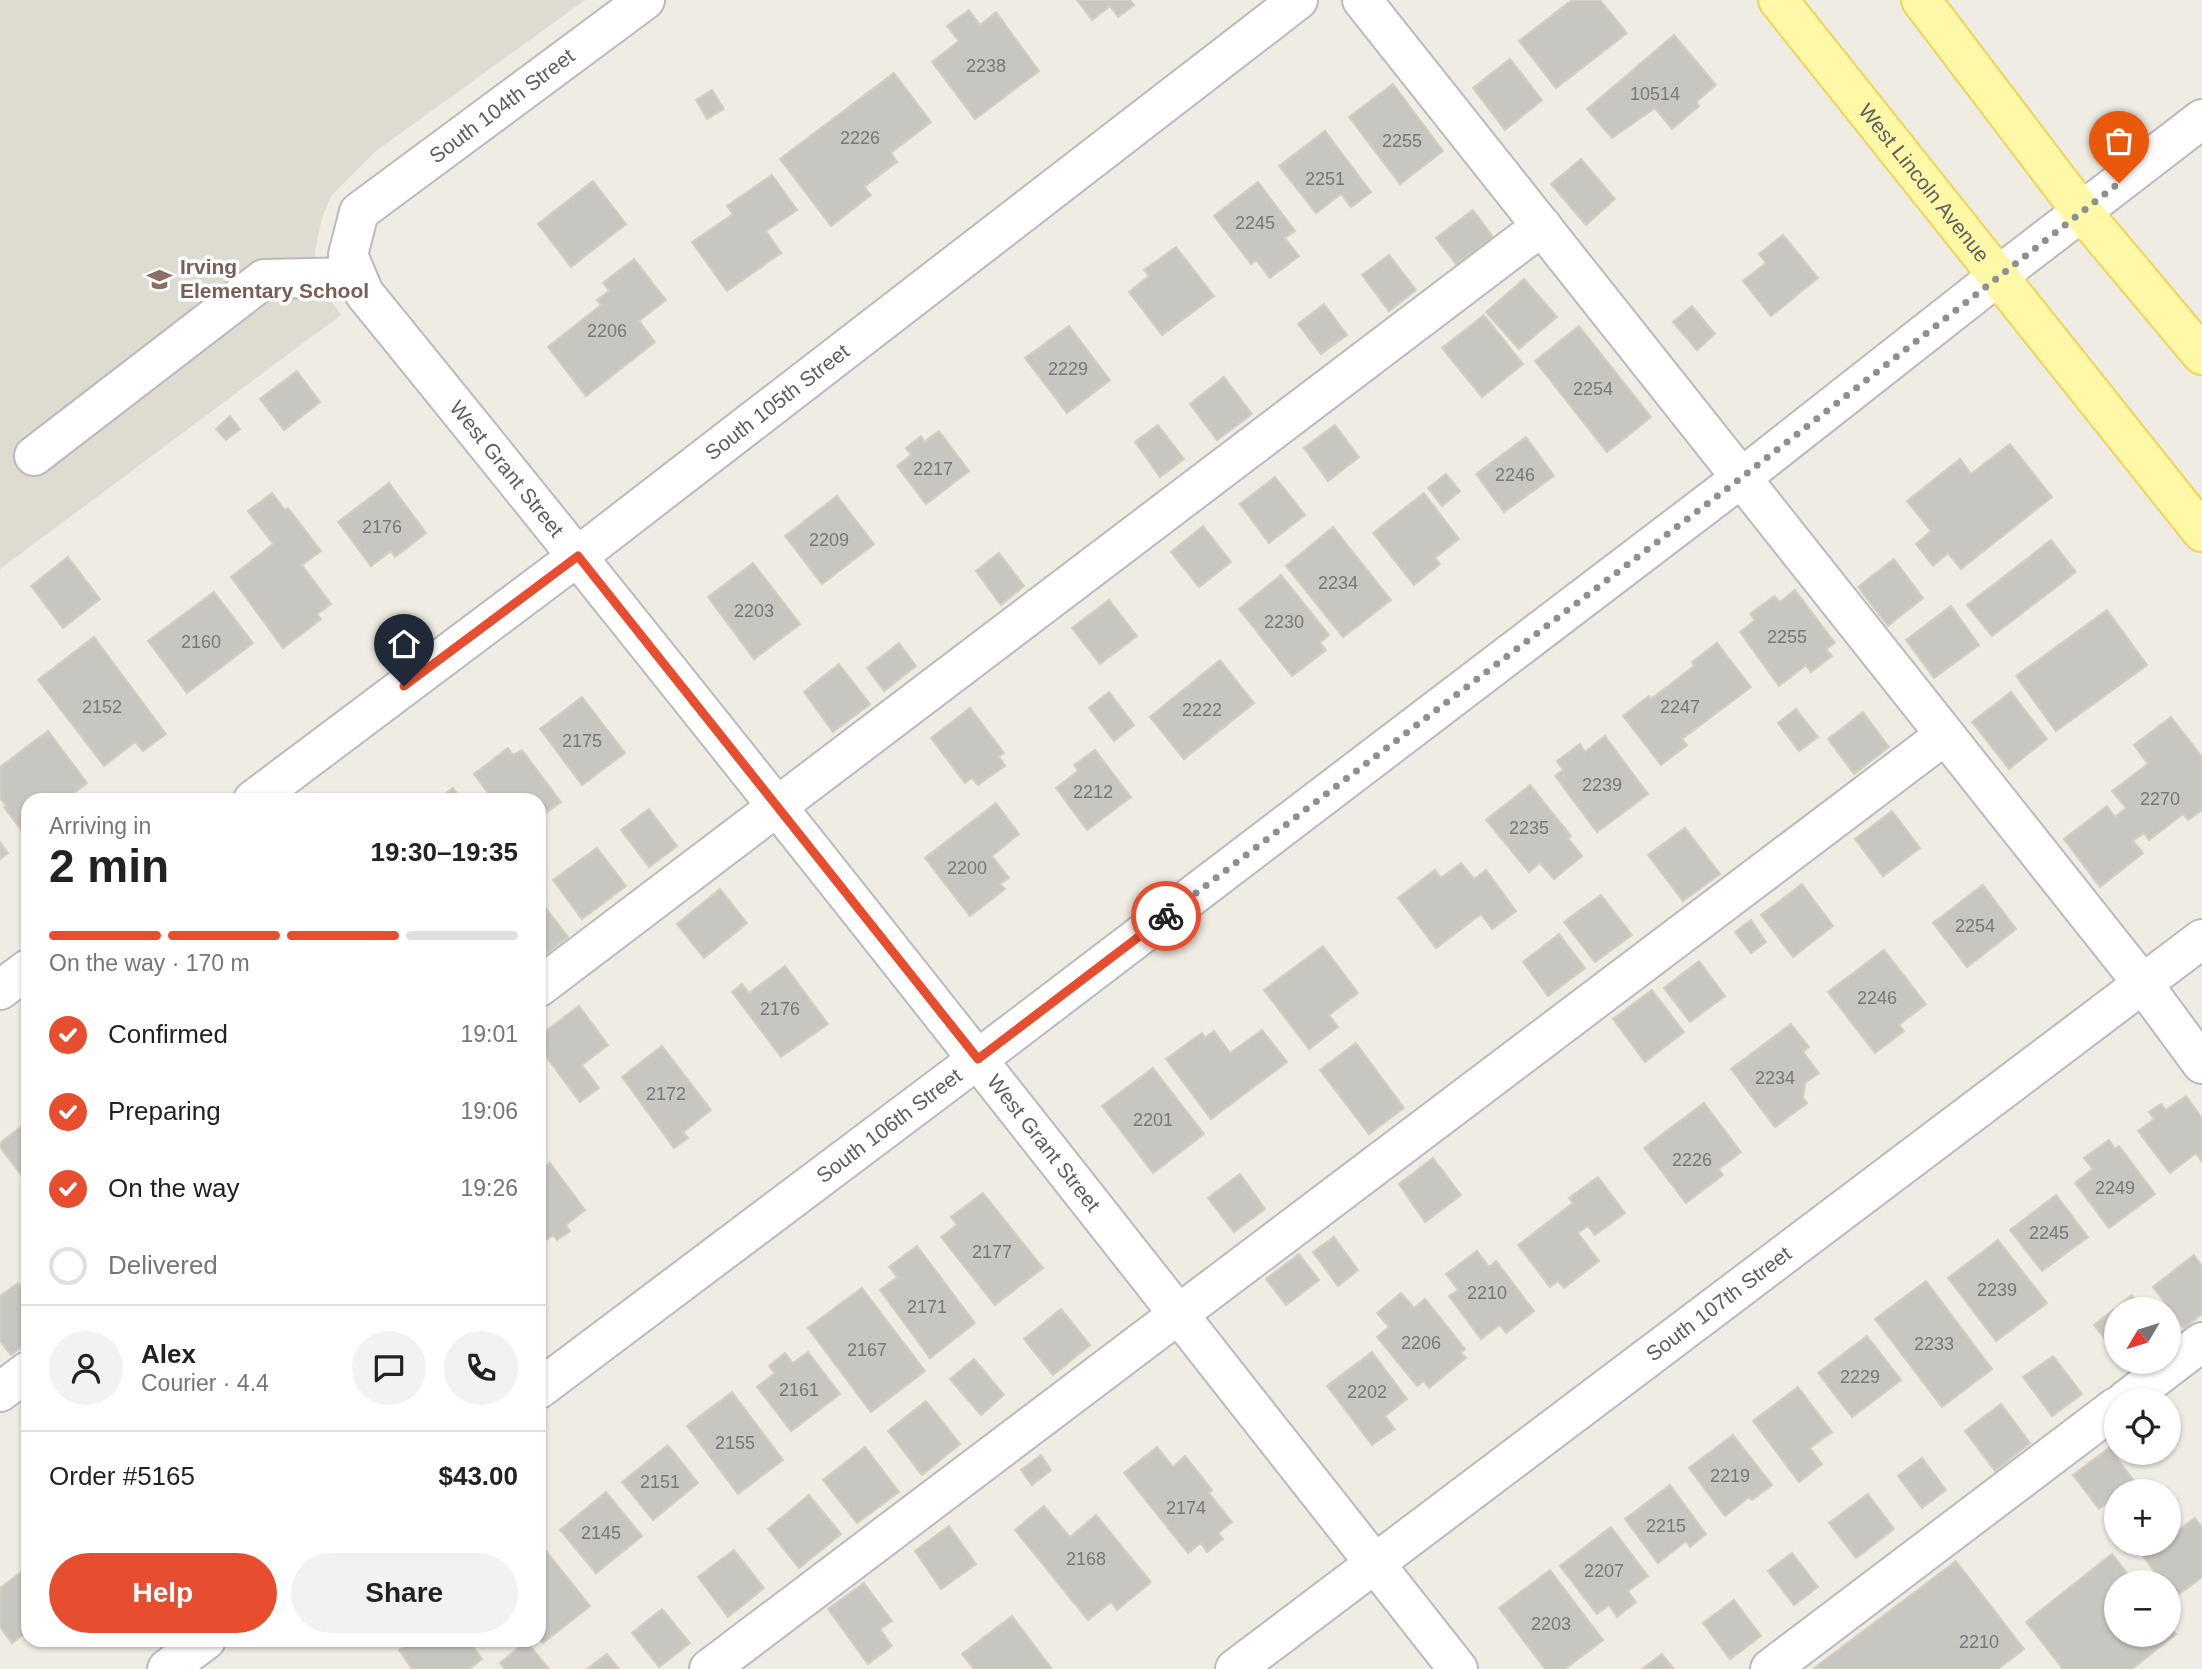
<!DOCTYPE html>
<meta charset="utf-8">
<style>
body{margin:0;font-family:Helvetica,sans-serif;background:#f2f2f2;color:#222;height:100vh;display:flex;flex-direction:column;font-size:26px;white-space:nowrap}
*{box-sizing:border-box;margin:0}
p{font-size:23px;color:#767676}
.icon{flex:none;width:38px;height:38px;fill:none;stroke:currentColor;stroke-width:2;stroke-linecap:round;stroke-linejoin:round}
.map{position:relative;flex:1;overflow:hidden}
.sheet{position:absolute;left:21px;top:793px;width:525px;height:854px;display:flex;flex-direction:column;background:#fff;border-radius:21px;box-shadow:0 2px 5px #0004}
.sheet>*{flex:none}
.needle{width:46px;rotate:232deg}
.fabs{position:absolute;left:2104px;top:1297px;display:grid;gap:14px}
.fabs a{display:grid;place-items:center;width:77px;height:77px;border-radius:50%;background:#fff;box-shadow:0 2px 5px #0004;font-size:35px}
.pin{position:absolute;display:grid;place-items:center;width:60px;height:60px;color:#fff;margin:-72px -30px;border-radius:50% 50% 50% 0;rotate:-45deg;box-shadow:0 0 7px #0007}
.pin .icon{rotate:45deg}
.courier{position:absolute;display:grid;place-items:center;width:70px;height:70px;margin:-35px;border:5px solid #e74e2f;border-radius:50%;background:#fff;color:#222;box-shadow:0 2px 9px #0007}
.overview em{font-style:normal;font-weight:700}
.overview div{display:flex;flex-direction:column-reverse}
.overview{display:flex;align-items:center;justify-content:space-between;height:119px;padding:0 28px}
h1{font-size:46px;font-weight:700;line-height:52px}
.bar{display:grid;grid-template-columns:repeat(4,1fr);gap:10px 7px;align-content:center;height:84px;padding:0 28px}
.bar i{height:9px;border-radius:5px;background:#e0e0e0}
.bar .selected{background:#e74e2f}
.bar p{grid-column:span 4}
.line{display:flex;align-items:center;gap:18px;padding:0 28px;border-top:2px solid #e0e0e0}
.line div{flex:1}
.round{display:grid;place-items:center;flex:none;width:74px;height:74px;border-radius:37px;background:#f2f2f2}
ol{padding:0 28px;list-style:none}
li{display:flex;align-items:center;gap:21px;height:77px}
li p{margin-inline-start:auto}
li .icon{padding:7px;border-radius:50%;background:#e74e2f;color:#fff;stroke-width:4}
li:last-child{color:#767676}
li i{width:38px;height:38px;border:4px solid #e0e0e0;border-radius:50%}
.button{display:flex;gap:14px;margin-top:auto;padding:14px 28px}
.button a{flex:1;height:80px;border-radius:42px;background:#e74e2f;color:#fff;font-size:28px;font-weight:700;line-height:80px;text-align:center}
.button a+a{background:#f2f2f2;color:#222}
.map>svg:first-child{display:block}
.education{fill:#dedbd1}
.building{fill:#c8c6c0;stroke:#d2cec1;stroke-width:2}
.lines{fill:none;stroke-linecap:round;stroke-linejoin:round}
.minor-casing{stroke:#b8babf;stroke-width:42}
.major-casing{stroke:#f0d459;stroke-width:42}
.minor{stroke:#fff;stroke-width:38}
.major{stroke:#fef8a7;stroke-width:38}
.done{stroke:#8e9090;stroke-width:7;stroke-dasharray:0 12.6}
.route{stroke:#e74e2f;stroke-width:9}
.labels{text-anchor:middle;stroke-width:7;stroke-linejoin:round;paint-order:stroke}
.number-label{font-size:18px;fill:#76787a}
.street-label{font-size:21px;fill:#5b5e63;stroke:#fff}
.education-label{font-size:21px;font-weight:bold;fill:#785e54;stroke:#fff;text-anchor:start}
</style>
<div class="map">
<svg width="2202" height="1669" viewBox="0 0 2202 1669">
<rect width="100%" height="100%" fill="#eeece3"/>
<path class="education" d="M0,0H585L376,151L331,196L322,218L315,251L317,270L323,289L341,315L0,569Z"/>
<path class="building" d="M1077,0H1130L1134,5L1118,17L1110,6L1092,20Z
M1572,0H1600L1627,33L1556,88L1519,41Z
M969,10L980,25L996,12L1039,71L975,119L932,62L959,41L947,26Z
M1674,35L1716,85L1696,102L1699,106L1672,129L1655,108L1612,138L1587,109Z
M1510,59L1542,100L1505,130L1473,88Z
M894,73L931,122L891,153L897,162L864,187L871,195L831,226L780,159Z
M1393,84L1443,151L1400,184L1349,117Z
M712,90L724,109L707,119L696,100Z
M1325,131L1371,192L1351,207L1341,194L1316,213L1279,166Z
M1581,159L1615,199L1586,225L1551,184Z
M772,175L797,210L766,231L781,253L727,291L692,242L733,214L727,206Z
M593,181L626,224L571,267L538,224Z
M1258,182L1295,231L1285,238L1299,256L1270,278L1256,260L1251,264L1214,216Z
M1473,210L1493,237L1456,264L1436,238Z
M1783,235L1818,278L1771,316L1743,281L1766,263L1759,254Z
M1176,247L1214,296L1162,335L1129,292L1149,276L1144,270Z
M1389,255L1416,290L1389,311L1362,275Z
M634,259L666,300L639,321L655,342L586,396L548,347L601,305L597,300L609,291L603,283Z
M1524,279L1557,317L1519,349L1486,312Z
M1324,304L1347,335L1321,354L1298,324Z
M1692,306L1715,334L1697,350L1673,322Z
M1484,315L1523,364L1482,397L1442,348Z
M1069,326L1110,380L1067,413L1025,358Z
M1579,326L1651,417L1607,452L1535,361Z
M297,371L320,402L284,430L260,399Z
M1224,377L1252,414L1217,440L1190,404Z
M230,416L240,429L226,440L216,429Z
M1158,425L1184,459L1160,477L1135,442Z
M1335,425L1359,457L1328,481L1304,448Z
M939,431L969,471L926,504L897,466L911,455L906,448L921,436L924,442Z
M1526,437L1554,476L1504,512L1476,474Z
M2010,444L2052,497L1961,569L1948,553L1933,566L1916,544L1931,531L1907,501L1960,459L1971,474Z
M1446,474L1460,491L1442,506L1428,488Z
M1275,477L1305,515L1269,543L1240,504Z
M389,483L426,533L395,557L391,551L371,566L338,522Z
M272,493L285,510L288,508L321,551L302,565L331,604L317,614L321,619L283,648L231,577L273,544L248,511Z
M1424,493L1459,539L1435,558L1440,564L1414,585L1373,533Z
M837,496L874,544L822,584L785,536Z
M1203,526L1231,562L1199,587L1171,552Z
M1333,527L1391,600L1343,637L1286,566Z
M2051,540L2076,572L1992,636L1967,605Z
M999,553L1024,586L1001,605L976,571Z
M68,557L100,599L63,628L31,586Z
M1894,559L1923,598L1888,626L1858,587Z
M753,563L800,624L754,659L708,597Z
M1281,575L1329,635L1320,643L1326,650L1292,676L1239,609Z
M1795,590L1835,643L1826,649L1832,656L1811,672L1806,665L1779,686L1740,632L1755,620L1750,614L1774,596L1780,602Z
M214,592L253,643L187,693L148,641Z
M1109,600L1137,636L1100,664L1072,628Z
M1951,606L1979,645L1934,678L1906,640Z
M2107,610L2147,665L2056,731L2016,676Z
M94,637L166,734L143,751L135,742L104,766L38,680Z
M899,643L916,666L884,691L867,668Z
M1717,643L1751,687L1682,739L1687,745L1661,765L1623,716L1649,696L1651,699L1694,666L1692,662Z
M1220,660L1254,703L1184,759L1150,717Z
M839,664L870,704L833,732L804,692Z
M1109,692L1134,725L1114,741L1089,708Z
M2011,692L2047,739L2009,769L1972,722Z
M582,697L625,753L582,785L540,729Z
M970,708L1004,753L999,756L1005,766L978,785L972,778L965,783L931,738Z
M1796,709L1818,737L1799,751L1778,723Z
M1863,712L1889,747L1854,774L1828,739Z
M2171,717L2202,757V810L2188,820L2183,814L2149,840L2144,833L2133,841L2143,853L2100,887L2064,839L2107,806L2115,817L2126,808L2112,791L2148,764L2134,745Z
M48,731L87,783L65,800H28V839L4,807L6,806L0,798V767Z
M1605,736L1648,794L1597,832L1555,776L1563,770L1557,761L1580,744L1585,752Z
M508,748L513,755L522,750L561,802L539,818V800H493L474,774Z
M1095,750L1131,797L1087,830L1056,788L1078,771L1074,765Z
M1530,785L1571,836L1568,838L1582,856L1554,879L1540,863L1529,872L1486,820Z
M453,788L462,800H437Z
M996,803L1019,834L992,856L1009,878L1000,884L1005,889L970,916L925,858Z
M649,809L677,846L649,867L621,830Z
M1892,811L1920,848L1883,876L1855,839Z
M1685,828L1720,874L1683,901L1648,855Z
M0,842L8,853L0,859Z
M597,848L626,886L582,919L553,880Z
M1461,863L1474,879L1486,870L1516,911L1492,929L1481,914L1436,948L1398,898L1435,870L1441,878Z
M1802,884L1833,926L1793,957L1761,915Z
M1983,885L2016,929L1967,967L1933,923Z
M720,889L747,923L704,958L677,924Z
M1601,895L1632,935L1595,962L1564,922Z
M539,899L568,937L539,959Z
M1751,920L1766,942L1751,953L1735,932Z
M1559,934L1585,968L1548,996L1523,962Z
M1323,946L1358,993L1329,1015L1338,1027L1309,1049L1264,990Z
M1884,950L1926,1004L1899,1025L1904,1031L1875,1053L1828,992Z
M1699,961L1725,996L1690,1022L1664,988Z
M785,966L828,1024L781,1057L732,992L742,984L749,993Z
M1652,990L1684,1032L1645,1062L1613,1019Z
M579,1006L608,1045L582,1065L599,1088L580,1102L539,1047V1036Z
M1791,1024L1809,1047L1803,1052L1819,1073L1805,1083L1803,1098L1807,1103L1775,1127L1731,1069Z
M1262,1030L1287,1062L1211,1119L1166,1059L1202,1033L1205,1038L1214,1031L1230,1053Z
M1356,1043L1404,1108L1369,1134L1320,1070Z
M662,1046L711,1110L683,1132L688,1138L674,1148L622,1077Z
M1153,1068L1204,1134L1153,1173L1102,1106Z
M2186,1096L2202,1118V1162L2196,1153L2170,1173L2138,1131L2154,1119L2149,1112L2161,1104L2166,1110Z
M1704,1103L1741,1152L1719,1169L1723,1175L1686,1203L1644,1148Z
M28,1121V1184L0,1147V1143Z
M2109,1140L2115,1149L2119,1146L2155,1194L2109,1228L2075,1183L2093,1169L2084,1158Z
M1433,1158L1461,1195L1425,1222L1399,1184Z
M550,1163L585,1210L566,1225L570,1231L557,1240L553,1235L539,1245V1171Z
M1240,1174L1265,1209L1234,1232L1208,1198Z
M1598,1177L1625,1213L1595,1235L1588,1226L1578,1233L1599,1261L1564,1288L1558,1281L1550,1287L1518,1245L1573,1203L1569,1198Z
M983,1193L1043,1268L995,1305L941,1237L957,1225L951,1217Z
M2056,1195L2088,1237L2042,1271L2010,1230Z
M1334,1237L1358,1270L1338,1286L1313,1252Z
M1998,1240L2047,1303L1996,1341L1948,1278Z
M917,1246L975,1323L930,1358L880,1290L897,1277L889,1267Z
M1477,1251L1489,1267L1496,1261L1534,1311L1506,1333L1500,1325L1481,1339L1449,1296L1458,1290L1446,1274Z
M1299,1254L1319,1280L1286,1305L1266,1279Z
M2194,1255L2202,1266V1314L2184,1328L2153,1287Z
M1926,1281L1992,1369L1942,1407L1875,1319Z
M18,1283L28,1295V1342L11,1355L0,1341V1296Z
M862,1288L925,1371L871,1412L808,1328Z
M1401,1293L1414,1308L1425,1299L1465,1349L1461,1353L1466,1358L1429,1388L1424,1381L1417,1386L1377,1337L1389,1327L1377,1313Z
M2132,1295L2142,1309H2116V1354L2094,1325Z
M1061,1309L1090,1345L1053,1375L1024,1339Z
M1867,1336L1901,1380L1852,1417L1818,1373Z
M808,1352L840,1394L791,1431L757,1387L775,1373L769,1366L785,1353L793,1363Z
M1372,1352L1407,1399L1385,1416L1395,1429L1372,1445L1327,1386Z
M2053,1356L2082,1394L2052,1416L2023,1377Z
M974,1359L1004,1395L981,1415L950,1379Z
M1798,1387L1832,1432L1810,1448L1822,1464L1799,1482L1753,1421Z
M732,1392L783,1460L738,1494L687,1426Z
M926,1401L960,1444L922,1475L888,1431Z
M2001,1404L2030,1443L1995,1471L1965,1431Z
M1733,1435L1772,1485L1752,1500L1749,1497L1725,1516L1689,1468Z
M668,1445L698,1483L653,1520L622,1482Z
M865,1447L899,1492L857,1523L823,1480Z
M1157,1447L1173,1467L1185,1456L1212,1490L1209,1493L1232,1522L1218,1533L1223,1539L1207,1552L1201,1543L1188,1553L1124,1473Z
M2109,1448L2135,1482L2123,1491H2116V1496L2099,1509L2073,1475Z
M1041,1455L1051,1470L1032,1485L1021,1470Z
M1922,1458L1946,1490L1922,1508L1898,1476Z
M1670,1485L1706,1534L1690,1547L1686,1541L1658,1563L1625,1519Z
M606,1492L642,1536L596,1573L560,1530Z
M1868,1494L1894,1529L1856,1558L1829,1523Z
M809,1495L841,1534L799,1568L768,1529Z
M1044,1506L1070,1537L1096,1515L1151,1582L1117,1610L1111,1602L1088,1620L1015,1530Z
M2195,1518L2202,1527V1577L2174,1598L2168,1590V1582H2162L2143,1556L2161,1544H2168V1538Z
M949,1526L976,1564L941,1589L915,1551Z
M1611,1527L1648,1576L1628,1591L1636,1602L1617,1617L1609,1605L1597,1614L1560,1566Z
M539,1542L590,1606L543,1643L539,1637Z
M734,1550L764,1588L728,1617L698,1577Z
M1792,1553L1818,1587L1794,1605L1768,1571Z
M2112,1554L2134,1582H2116V1634H2168V1625L2176,1634L2132,1669H2063L2026,1622Z
M1956,1561L2024,1649L1998,1669H1813Z
M28,1567V1631L12,1643L0,1627V1588Z
M1550,1570L1603,1640L1565,1669H1545L1499,1608Z
M864,1583L892,1621L880,1629L892,1646L868,1664L828,1609Z
M1734,1600L1761,1636L1730,1659L1703,1623Z
M662,1609L690,1643L659,1667L632,1633Z
M1012,1616L1052,1669H974L962,1654Z
M413,1640H468L482,1659L469,1669H412L399,1650Z
M526,1641L549,1669H505L500,1663Z
M607,1654L619,1669H587Z
M1662,1654L1674,1669H1642Z"/>
<g class="lines">
<defs>
<g id="minor">
<path id="s1" d="M645,0L359,212L348,255L364,293C734,747 1095,1209 1458,1669"/>
<path d="M1362,0L2143,984L2202,1064"/>
<path d="M34,456L264,279L357,277"/>
<path id="s2" d="M253,800L578,556L1298,0"/>
<path d="M539,987L1542,226"/>
<path d="M0,990L28,969"/>
<path id="s3" d="M539,1389L978,1059L1741,478L1998,276L2202,119"/>
<path d="M0,1392L28,1371"/>
<path d="M2126,1400L2202,1342"/>
<path d="M167,1669L206,1640"/>
<path d="M709,1669L1945,735"/>
<path id="s4" d="M1235,1669L2202,939"/>
<path d="M1770,1669L2116,1407"/>
</g>
<g id="major">
<path id="s5" d="M1778,0L2202,532"/>
<path d="M1921,0L2082,212L2202,355"/>
</g>
</defs>
<use href="#minor" class="minor-casing"/>
<use href="#major" class="major-casing"/>
<use href="#minor" class="minor"/>
<use href="#major" class="major"/>
</g>
<g class="lines">
<path class="done" d="M1166,916L1741,478L2119,183"/>
<path class="route" d="M404,686L578,556L978,1059L1166,916"/>
</g>
<defs>
<symbol id="school-bare" viewBox="-9 -9 18 18"><path d="M0-5L7-2L0 1L-7-2ZM-4 1L0 2.5L4 1V4Q0 6-4 4Z" fill="#8d6e63" stroke="#fff" stroke-width="2.5" paint-order="stroke"/></symbol>
</defs>
<g fill-rule="evenodd">
<use href="#school-bare" x="142" y="262" width="35" height="35"/>
</g>
<g class="labels">
<g class="number-label">
<text x="986" y="72">2238</text>
<text x="1655" y="100">10514</text>
<text x="860" y="144">2226</text>
<text x="1402" y="147">2255</text>
<text x="1325" y="185">2251</text>
<text x="1255" y="229">2245</text>
<text x="607" y="337">2206</text>
<text x="1068" y="375">2229</text>
<text x="1593" y="395">2254</text>
<text x="933" y="475">2217</text>
<text x="1515" y="481">2246</text>
<text x="382" y="533">2176</text>
<text x="829" y="546">2209</text>
<text x="1338" y="589">2234</text>
<text x="754" y="617">2203</text>
<text x="1284" y="628">2230</text>
<text x="1787" y="643">2255</text>
<text x="201" y="648">2160</text>
<text x="102" y="713">2152</text>
<text x="1680" y="713">2247</text>
<text x="1202" y="716">2222</text>
<text x="582" y="747">2175</text>
<text x="1602" y="791">2239</text>
<text x="1093" y="798">2212</text>
<text x="2160" y="805">2270</text>
<text x="1529" y="834">2235</text>
<text x="967" y="874">2200</text>
<text x="1975" y="932">2254</text>
<text x="1877" y="1004">2246</text>
<text x="780" y="1015">2176</text>
<text x="1775" y="1084">2234</text>
<text x="666" y="1100">2172</text>
<text x="1153" y="1126">2201</text>
<text x="1692" y="1166">2226</text>
<text x="2115" y="1194">2249</text>
<text x="2049" y="1239">2245</text>
<text x="992" y="1258">2177</text>
<text x="1997" y="1296">2239</text>
<text x="1487" y="1299">2210</text>
<text x="927" y="1313">2171</text>
<text x="1421" y="1349">2206</text>
<text x="1934" y="1350">2233</text>
<text x="867" y="1356">2167</text>
<text x="1860" y="1383">2229</text>
<text x="799" y="1396">2161</text>
<text x="1367" y="1398">2202</text>
<text x="735" y="1449">2155</text>
<text x="1730" y="1482">2219</text>
<text x="660" y="1488">2151</text>
<text x="1186" y="1514">2174</text>
<text x="1666" y="1532">2215</text>
<text x="601" y="1539">2145</text>
<text x="1086" y="1565">2168</text>
<text x="1604" y="1577">2207</text>
<text x="1551" y="1630">2203</text>
<text x="1979" y="1648">2210</text>
</g>
<g class="street-label">
<text transform="translate(502 106) rotate(-37)" y="7">South 104th Street</text>
<text dy="7" stroke="none"><textPath href="#s5" startOffset="234">West Lincoln Avenue</textPath></text>
<text dy="7" stroke="none"><textPath href="#s2" startOffset="658">South 105th Street</textPath></text>
<text dy="7" stroke="none"><textPath href="#s1" startOffset="668">West Grant Street</textPath></text>
<text dy="7" stroke="none"><textPath href="#s3" startOffset="438">South 106th Street</textPath></text>
<text dy="7" stroke="none"><textPath href="#s1" startOffset="1530">West Grant Street</textPath></text>
<text dy="7" stroke="none"><textPath href="#s4" startOffset="606">South 107th Street</textPath></text>
</g>
<g class="education-label">
<text x="180" y="274">Irving<tspan x="180" dy="24">Elementary School</tspan></text>
</g>
</g>
</svg>
<div class="fabs">
<a><svg class="needle" viewBox="-14 -14 28 28"><path d="M0-13l5 13h-10z" fill="#e53935"/><path d="M0 13l5-13h-10z" fill="#767676"/></svg></a>
<a><svg class="icon" aria-label="locate" viewBox="0 0 24 24"><circle cx="12" cy="12" r="6"/><path d="M12 2v4M12 18v4M2 12h4M18 12h4"/></svg></a>
<a>+</a>
<a>−</a>
</div>
<div class="pin" style="left:2119px;top:183px;background:#ea580c"><svg class="icon" aria-label="bag" viewBox="0 0 24 24"><path d="M5 8h14l-1 12H6zM9 8a3 3 0 0 1 6 0"/></svg></div>
<div class="pin" style="left:404px;top:686px;background:#1f2937"><svg class="icon" aria-label="home" viewBox="0 0 24 24"><path d="M3 11l9-7 9 7M6 9v11h12V9"/></svg></div>
<div class="courier" style="left:1166px;top:916px"><svg class="icon" aria-label="bike" viewBox="0 0 24 24"><circle cx="6" cy="16" r="4"/><circle cx="18" cy="16" r="4"/><path d="M6 16l4-8h5l3 8M10 8l3 8H6M13 5h3"/></svg></div>
<section class="sheet">
<div class="overview"><div><h1>2 min</h1><p>Arriving in</p></div><em>19:30–19:35</em></div>
<div class="bar"><i class="selected"></i><i class="selected"></i><i class="selected"></i><i></i><p>On the way · 170 m</p></div>
<ol>
<li><svg class="icon" aria-label="check" viewBox="0 0 24 24"><path d="M5 12l5 5 9-10"/></svg>Confirmed<p>19:01</p></li>
<li><svg class="icon" aria-label="check" viewBox="0 0 24 24"><path d="M5 12l5 5 9-10"/></svg>Preparing<p>19:06</p></li>
<li><svg class="icon" aria-label="check" viewBox="0 0 24 24"><path d="M5 12l5 5 9-10"/></svg>On the way<p>19:26</p></li>
<li><i></i>Delivered</li>
</ol>
<div class="line" style="height:126px"><a class="round"><svg class="icon" aria-label="person" viewBox="0 0 24 24"><circle cx="12" cy="8" r="4"/><path d="M4 21q1-7 8-7t8 7"/></svg></a><div><b>Alex</b><p>Courier · 4.4</p></div><a class="round"><svg class="icon" aria-label="chat" viewBox="0 0 24 24"><path d="M4 5h16v11H9l-5 4z"/></svg></a><a class="round"><svg class="icon" aria-label="phone" viewBox="0 0 24 24"><path d="M5 4h4l2 5-3 2q2 4 5 5l2-3 5 2v4C11 20 4 13 5 4z"/></svg></a></div>
<div class="line" style="height:91px"><div>Order #5165</div><b>$43.00</b></div>
<div class="button"><a>Help</a><a>Share</a></div>
</section>
</div>
